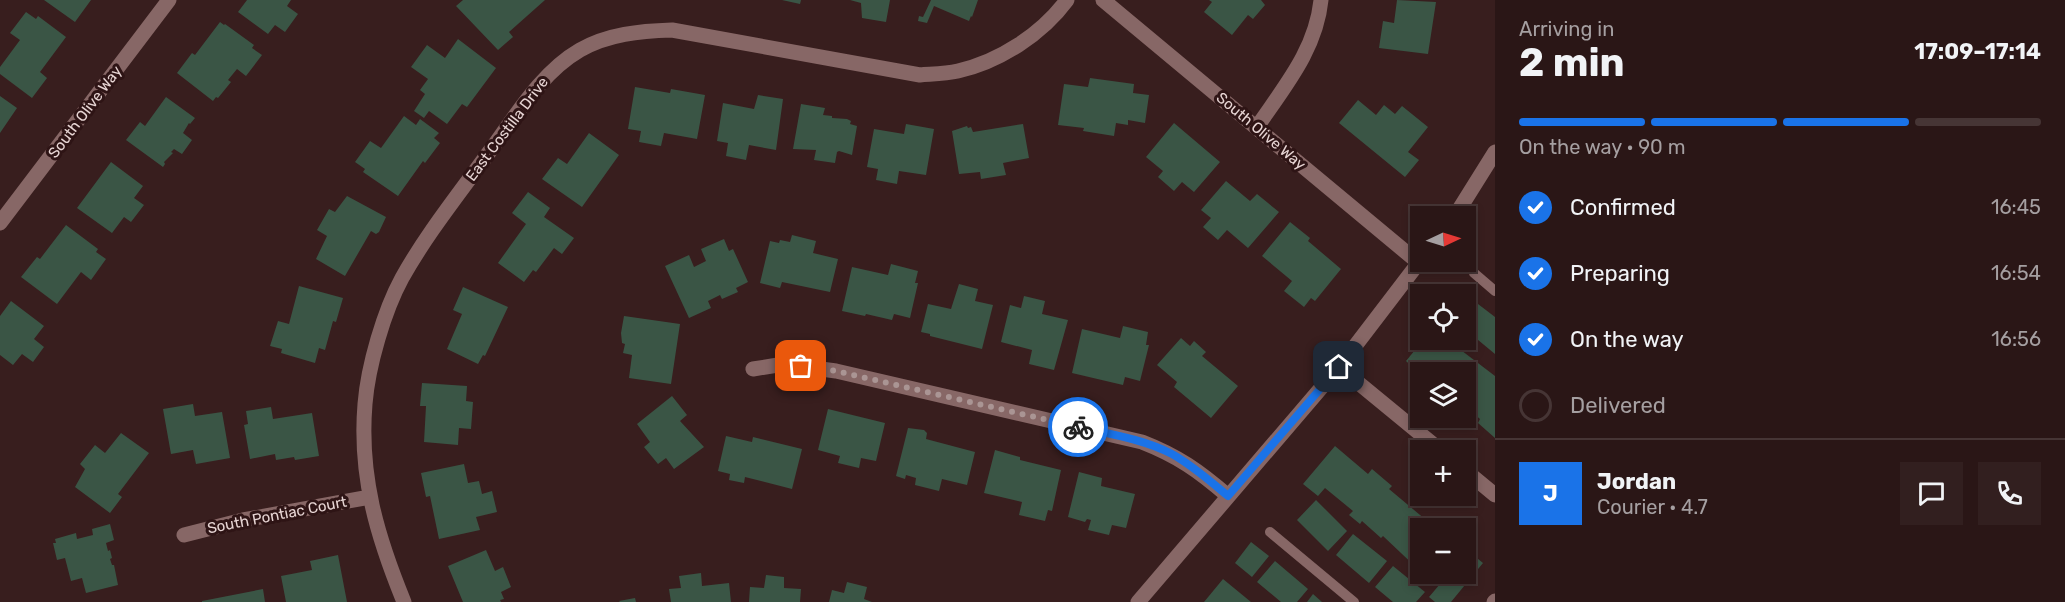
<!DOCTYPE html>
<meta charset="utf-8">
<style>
body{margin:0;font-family:Rubik,sans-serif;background:#321f1f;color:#f1f3f6;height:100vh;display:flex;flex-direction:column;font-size:22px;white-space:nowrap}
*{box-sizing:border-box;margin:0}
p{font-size:20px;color:#a59fa1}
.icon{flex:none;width:33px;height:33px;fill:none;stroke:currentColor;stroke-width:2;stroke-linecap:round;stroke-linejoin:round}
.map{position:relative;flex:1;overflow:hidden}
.sheet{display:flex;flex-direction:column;background:#2a1616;width:570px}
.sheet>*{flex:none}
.needle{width:39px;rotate:86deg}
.fabs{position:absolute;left:1410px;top:206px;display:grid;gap:12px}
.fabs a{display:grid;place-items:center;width:66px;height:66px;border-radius:0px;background:#2a1616;box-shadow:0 3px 9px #0003,0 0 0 2px #463535;font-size:30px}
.pin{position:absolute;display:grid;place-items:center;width:51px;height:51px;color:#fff;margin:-26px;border-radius:12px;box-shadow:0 3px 9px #0006}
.courier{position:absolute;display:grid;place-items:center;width:60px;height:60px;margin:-30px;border:4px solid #1a73e8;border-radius:50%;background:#fff;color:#222;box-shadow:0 2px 8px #0007}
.head em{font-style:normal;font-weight:700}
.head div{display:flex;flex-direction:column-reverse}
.head{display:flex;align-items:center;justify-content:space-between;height:102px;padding:0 24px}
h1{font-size:39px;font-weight:700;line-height:45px}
.bar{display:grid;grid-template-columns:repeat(4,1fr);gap:9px 6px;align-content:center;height:72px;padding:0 24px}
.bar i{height:8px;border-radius:4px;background:#463535}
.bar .current{background:#1a73e8}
.bar p{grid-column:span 4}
.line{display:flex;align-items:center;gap:15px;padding:0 24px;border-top:2px solid #463535}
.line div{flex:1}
.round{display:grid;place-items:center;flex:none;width:63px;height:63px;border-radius:0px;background:#321f1f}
ol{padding:0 24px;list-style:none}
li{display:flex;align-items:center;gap:18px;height:66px}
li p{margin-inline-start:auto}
li .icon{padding:6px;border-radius:50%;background:#1a73e8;color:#fff;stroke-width:4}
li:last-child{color:#a59fa1}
li i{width:33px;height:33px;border:3px solid #463535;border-radius:50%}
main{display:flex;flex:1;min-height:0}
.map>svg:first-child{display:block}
.building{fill:#3a5545}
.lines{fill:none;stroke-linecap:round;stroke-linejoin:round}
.service{stroke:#876766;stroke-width:10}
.minor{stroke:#876766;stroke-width:15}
.done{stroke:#aa9594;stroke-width:6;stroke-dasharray:0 10.8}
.route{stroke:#1a73e8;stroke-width:8}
.labels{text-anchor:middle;stroke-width:6;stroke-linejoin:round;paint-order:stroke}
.street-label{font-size:15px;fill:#e7d5d4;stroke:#2e1415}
</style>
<main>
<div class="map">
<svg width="1495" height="602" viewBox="0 0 1495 602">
<rect width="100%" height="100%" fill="#381e1e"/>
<path class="building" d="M44,0H91L75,22Z
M247,0H291L287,6L298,14L285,32L275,25L268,34L238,12Z
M463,0H545L509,32L513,37L498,50L456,6Z
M782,0H801L800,4Z
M850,0H890L886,22L862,18L861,3Z
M931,0H978L972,17L971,16L969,21L934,6L927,23L918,21L919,16L923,17Z
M1209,0H1261L1265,5L1253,19L1248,15L1232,35L1204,12L1212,2Z
M1397,0L1436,2L1428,54L1379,48L1383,21L1394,23Z
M26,12L36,19L38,16L66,37L40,72L47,78L32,98L0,74V67L20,40L10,33Z
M220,22L224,25L225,24L254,45L252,48L262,55L246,76L237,69L228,80L231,82L218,98L216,97L213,101L177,73L192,53L195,55Z
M458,39L496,68L467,107L462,104L447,124L429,111L424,118L414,111L425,94L420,90L428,79L411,67L427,45L445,58Z
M1090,78L1134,84L1133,93L1149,95L1145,123L1128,120V125L1116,123L1114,136L1083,131L1084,128L1058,125L1064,84L1088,87Z
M635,87L670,93L671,89L705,95L697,139L664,133L661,146L639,142L641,131L628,129Z
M758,95L783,99L776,150L749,145L746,160L726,156L728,143L717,141L723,103L754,109Z
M0,96L17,108L0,133Z
M166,97L195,118L190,124L189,123L183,133L192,140L182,154L174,149L171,152L173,153L164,162L165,164L163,167L126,140L140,122L145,126Z
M1358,100L1376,115L1384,105L1395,114L1402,106L1428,127L1408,152L1419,160L1405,177L1339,123Z
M801,104L825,108L823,115L832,116V118L847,119L851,121L850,124L857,126L852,155L839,151L837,152L835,163L814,160L816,150L793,149Z
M404,116L416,125L420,119L439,133L434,138L440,143L425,163L423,161L398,196L363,172L365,169L355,162L370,141L381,148Z
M1174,123L1220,162L1194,192L1182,182L1174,191L1158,177L1163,171L1146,157Z
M906,124L934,129L926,175L899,171L897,184L876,180L878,169L867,167L874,129L904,134Z
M1023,124L1029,158L1003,163L1006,175L981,179L980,172L959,174L952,131L967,126L968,128L971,127L973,132Z
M589,133L619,155L582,207L542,179L558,158L567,164Z
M111,162L143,186L134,198L144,205L131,222L124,217L112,233L77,208Z
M1226,181L1250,201L1257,194L1279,212L1248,248L1227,230L1218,240L1203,227L1211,218L1201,210Z
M528,192L550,208L544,217L574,238L562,254L554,248L536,272L533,270L524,282L498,263L526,224L512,213Z
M347,196L386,217L379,232L376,234L371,231L345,276L316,259L327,236L317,230L329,209L335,212Z
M1290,222L1310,238L1308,241L1341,269L1315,301L1311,298L1304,307L1284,291L1292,281L1262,256Z
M66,225L98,249L96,252L106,259L91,280L81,272L57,304L21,277L37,257L40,259Z
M792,235L816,241L813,253L838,259L830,292L782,282L780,288L760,283L770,241L779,243L780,240L790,242Z
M724,239L729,251L733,249L748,282L736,288L738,292L722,299L720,295L708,301L711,308L689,318L665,266L689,255L694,267L706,261L701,249Z
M891,264L918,271L915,283H918L910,318L894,314L892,320L866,314L865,316L842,311L852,267L888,275Z
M959,284L978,289L975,301L993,305L982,349L930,336V334L921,332L928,304L951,309Z
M299,286L343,298L336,322L333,321L325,350L319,348L315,363L281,353L282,349L270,346L278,321L289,324Z
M463,287L508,307L485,356L483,355L478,364L447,349L462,314L453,310Z
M1024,296L1045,301L1042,314L1068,320L1054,370L1029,364L1032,350L1001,342L1010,305L1021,308Z
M11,301L44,326L34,339L44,347L33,362L22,354L13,365L0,355V316Z
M1478,304L1495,317V354L1466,330V320Z
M624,316L680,324L671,384L629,378L632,355L623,353L625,344L622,343L621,333Z
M1123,326L1148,332L1146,345H1149L1140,381L1125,377L1123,385L1072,373L1082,329L1120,338Z
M1181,338L1190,346L1194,341L1206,352L1202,356L1238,386L1211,418L1174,387L1177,382L1157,365Z
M1424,339H1450L1449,341L1495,376V438L1478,423L1480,419L1466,407V372H1420V374L1406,361Z
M422,383L467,386L466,401L473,402L471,429L459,428L458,445L424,442L426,406H420Z
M672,396L687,415L680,421L704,447L674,469L666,458L658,464L644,447L650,442L637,424Z
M193,404L195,416L222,412L230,458L196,464L193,450L171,454L163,409Z
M271,407L273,419L312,413L319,456L295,460L294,457L276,460L275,454L250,459L244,425L248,424L246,411Z
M828,409L885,423L876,461L861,458L859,468L838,463L840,456L818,450Z
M908,428L924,430L927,433L926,439L975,452L967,485L942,479L939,491L915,485L916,478L906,475L905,479L896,476Z
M121,433L149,453L118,494L122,497L110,513L75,487L85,469L80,464L95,445L105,453Z
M726,436L752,442L753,437L802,449L792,489L745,477L744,483L729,480L730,474L718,471Z
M1335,446L1368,474L1372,469L1392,486L1389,489L1432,525L1434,528H1420V571L1383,536L1381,538L1362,521L1360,524L1349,515L1353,511L1325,488L1318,496L1303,484Z
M995,450L1020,457V460L1061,470L1052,511L1048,510L1045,521L1019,515L1022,502L984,493Z
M464,464L468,483L479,481L482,494L492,491L497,512L476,517L480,530L439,539L430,496L426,497L421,473Z
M1079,472L1102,478L1101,486L1135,494L1126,528L1112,525L1109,535L1088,530L1091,520L1087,519L1085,522L1068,517Z
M1316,500L1347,531L1328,551L1297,520Z
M110,524L114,540L106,543L108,551L110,550L112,558L110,559L112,565H114L118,585L86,593L82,578L71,581L65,558L57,560L53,543H56L55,539L76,533L77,539L93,535L92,529Z
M1353,534L1387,561L1369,583L1336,555Z
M1251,542L1269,556L1252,577L1235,563Z
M1466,549L1483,563L1451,602H1435L1429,597L1440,584L1427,573H1466Z
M486,550L495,571L503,567L511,587L501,592L504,599L500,600L501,602H463L448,566Z
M338,555L347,602H286L281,576L312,570L310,561Z
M1275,561L1308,589L1297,602H1281L1257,582Z
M1393,566L1425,592L1416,602H1393L1375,587Z
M701,573L702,586L729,583L731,602H671L669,589L681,588L679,576Z
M766,575L784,577V588L801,589L800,602H749L750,587L764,588Z
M1223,579L1251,602H1204Z
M847,582L867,587L864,599L872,602H829L832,590L844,593Z
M263,589L265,602H202V601Z
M1313,594L1322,602H1307Z
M635,598L636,602H620L619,601Z"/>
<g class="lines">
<path class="service" d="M1474,273L1495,291
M1270,532L1354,602"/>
<path class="minor" d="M1103,0L1419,263
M1257,127C1284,87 1316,50 1321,0
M1455,216L1495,152
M0,223L169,0
M1339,367L1440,450
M753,369L784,364L836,371L1142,442C1178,456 1199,471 1228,496
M1466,471L1495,495
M184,535L243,520L370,497
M404,602C377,536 359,476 365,404C368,366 384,311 402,278C426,235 458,195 487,155C514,119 540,73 580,50C608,34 640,31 672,30L920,75C932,74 945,74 958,71C999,62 1042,34 1067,0
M1138,602L1339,367L1420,261
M1494,602L1495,601"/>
</g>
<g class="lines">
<path class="done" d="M801,366L836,371L1078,427"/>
<path class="route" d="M1078,427C1109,434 1143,439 1172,454C1192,465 1210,481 1228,496L1339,367"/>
</g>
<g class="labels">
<g class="street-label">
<text transform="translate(85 112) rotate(-53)" y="5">South Olive Way</text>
<text transform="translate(507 129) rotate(-53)" y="5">East Costilla Drive</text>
<text transform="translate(1261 131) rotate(40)" y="5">South Olive Way</text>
<text transform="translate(277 515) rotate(-11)" y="5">South Pontiac Court</text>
</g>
</g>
</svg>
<div class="fabs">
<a><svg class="needle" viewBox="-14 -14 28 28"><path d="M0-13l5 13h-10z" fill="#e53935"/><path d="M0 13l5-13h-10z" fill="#a59fa1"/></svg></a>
<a><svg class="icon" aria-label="locate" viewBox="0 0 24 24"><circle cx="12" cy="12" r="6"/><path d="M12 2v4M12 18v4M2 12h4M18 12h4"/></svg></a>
<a><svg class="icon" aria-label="layers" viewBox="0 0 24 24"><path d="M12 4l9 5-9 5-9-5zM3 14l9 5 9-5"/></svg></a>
<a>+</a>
<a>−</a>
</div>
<div class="pin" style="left:801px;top:366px;background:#ea580c"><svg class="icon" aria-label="bag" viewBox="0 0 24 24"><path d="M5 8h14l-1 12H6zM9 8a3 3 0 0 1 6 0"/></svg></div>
<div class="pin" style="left:1339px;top:367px;background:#1f2937"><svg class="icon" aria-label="home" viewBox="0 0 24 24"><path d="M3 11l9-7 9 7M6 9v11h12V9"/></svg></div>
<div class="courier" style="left:1078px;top:427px"><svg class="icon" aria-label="bike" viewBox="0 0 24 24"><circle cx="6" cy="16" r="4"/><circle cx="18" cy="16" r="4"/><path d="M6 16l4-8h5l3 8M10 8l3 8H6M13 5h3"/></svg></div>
</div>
<section class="sheet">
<div class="head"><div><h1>2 min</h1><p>Arriving in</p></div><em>17:09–17:14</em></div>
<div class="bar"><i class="current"></i><i class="current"></i><i class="current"></i><i></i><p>On the way · 90 m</p></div>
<ol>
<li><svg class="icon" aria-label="check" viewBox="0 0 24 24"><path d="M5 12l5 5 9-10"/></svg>Confirmed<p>16:45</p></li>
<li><svg class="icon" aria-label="check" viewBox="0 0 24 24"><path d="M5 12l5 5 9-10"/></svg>Preparing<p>16:54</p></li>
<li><svg class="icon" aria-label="check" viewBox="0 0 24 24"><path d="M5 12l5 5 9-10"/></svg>On the way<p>16:56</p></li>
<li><i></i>Delivered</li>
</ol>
<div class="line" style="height:108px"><b class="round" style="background:#1a73e8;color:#fff">J</b><div><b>Jordan</b><p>Courier · 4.7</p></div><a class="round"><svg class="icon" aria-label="chat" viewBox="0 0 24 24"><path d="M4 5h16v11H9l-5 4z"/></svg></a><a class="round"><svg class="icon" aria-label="phone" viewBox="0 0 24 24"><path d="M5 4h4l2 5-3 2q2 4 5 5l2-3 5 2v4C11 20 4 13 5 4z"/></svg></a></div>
</section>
</main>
